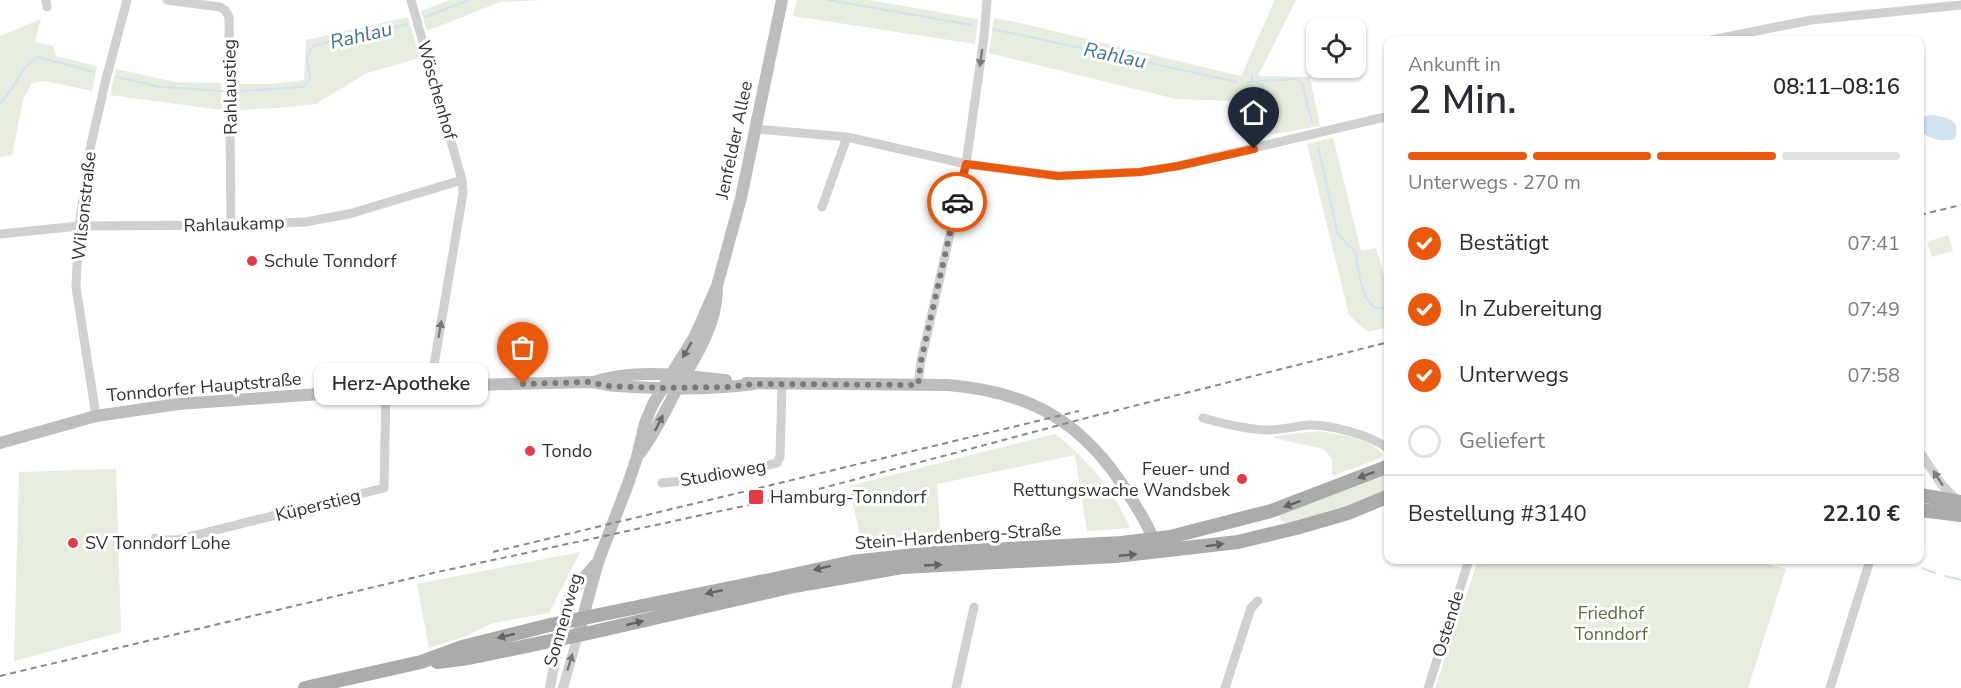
<!DOCTYPE html>
<html lang="de">
<meta charset="utf-8">
<style>
body{margin:0;font-family:"Nunito Sans",sans-serif;background:#f2f2f3;color:#2b2b33;height:100vh;display:flex;flex-direction:column;font-size:22px;white-space:nowrap}
*{box-sizing:border-box;margin:0}
p{font-size:20px;color:#7c7c81}
.icon{flex:none;width:33px;height:33px;fill:none;stroke:currentColor;stroke-width:2;stroke-linecap:round;stroke-linejoin:round}
.map{position:relative;flex:1;overflow:hidden}
.drawer{position:absolute;left:1384px;top:36px;width:540px;height:528px;display:flex;flex-direction:column;background:#fff;border-radius:12px;box-shadow:0 2px 4px #0004}
.drawer>*{flex:none}
.fabs{position:absolute;left:1306px;top:18px;display:grid;gap:12px}
.fabs a{display:grid;place-items:center;width:60px;height:60px;border-radius:12px;background:#fff;box-shadow:0 2px 4px #0004;font-size:30px}
.pin{position:absolute;display:grid;place-items:center;width:51px;height:51px;color:#fff;margin:-62px -26px;border-radius:50% 50% 50% 0;rotate:-45deg;box-shadow:0 0 6px #0007}
.pin .icon{rotate:45deg}
.courier{position:absolute;display:grid;place-items:center;width:60px;height:60px;margin:-30px;border:4px solid #ea580c;border-radius:50%;background:#fff;color:#222;box-shadow:0 2px 8px #0007}
.bubble{position:absolute;height:42px;border-radius:12px;background:#fff;box-shadow:0 2px 4px #0004;font-size:20px;font-weight:600;line-height:42px;text-align:center}
.summary em{font-style:normal;font-weight:600}
.summary div{display:flex;flex-direction:column-reverse}
.summary{display:flex;align-items:center;justify-content:space-between;height:102px;padding:0 24px}
h1{font-size:39px;font-weight:600;line-height:45px}
.bar{display:grid;grid-template-columns:repeat(4,1fr);gap:9px 6px;align-content:center;height:72px;padding:0 24px}
.bar i{height:8px;border-radius:4px;background:#e1e1e2}
.bar .on{background:#ea580c}
.bar p{grid-column:span 4}
.line{display:flex;align-items:center;gap:15px;padding:0 24px;border-top:2px solid #e1e1e2}
.line div{flex:1}
ol{padding:0 24px;list-style:none}
li{display:flex;align-items:center;gap:18px;height:66px}
li p{margin-inline-start:auto}
li .icon{padding:6px;border-radius:50%;background:#ea580c;color:#fff;stroke-width:4}
li:last-child{color:#7c7c81}
li i{width:33px;height:33px;border:3px solid #e1e1e2;border-radius:50%}
.map>svg:first-child{display:block}
.green{fill:#e6ecdf}
.water{fill:#cfe2ee}
.lines{fill:none;stroke-linecap:round;stroke-linejoin:round}
.stream{stroke:#cfe2ee;stroke-width:2}
.minor{stroke:#d0d0d0;stroke-width:9}
.tertiary{stroke:#d0d0d0;stroke-width:10}
.secondary{stroke:#bdbdbd;stroke-width:12}
.primary{stroke:#ababab;stroke-width:14}
.rail{stroke:#888;stroke-width:2;stroke-dasharray:6 4.5;stroke-linecap:butt}
.oneway{fill:#7a7a7a}
.oneway2{fill:#6a6a6a}
.oneway3{fill:#636363}
.done{stroke:#7a7a7a;stroke-width:6;stroke-dasharray:0 10.8}
.route{stroke:#ea580c;stroke-width:8}
.poi-dot{fill:#e63946;stroke:#fff;stroke-width:2}
.labels{text-anchor:middle;stroke-width:6;stroke-linejoin:round;paint-order:stroke}
.street-label{font-size:18px;fill:#333;stroke:#fff}
.poi-label{font-size:18px;fill:#333;stroke:#fff;text-anchor:start}
.park-label{font-size:18px;fill:#56703f;stroke:#fff}
.water-label{font-size:20px;font-style:italic;fill:#3f7597;stroke:#fff}
</style>
<div class="map">
<svg width="1961" height="688" viewBox="0 0 1961 688">
<rect width="100%" height="100%" fill="#fff"/>
<path class="green" d="M450,0H544L500,2L427,31L421,11Z
M797,0H869L978,19L975,44L793,16Z
M1275,0H1296L1258,76L1310,77L1320,126L1246,139L1236,101L1176,99L989,53L994,18L1020,23L1241,76Z
M408,17L420,58L367,73L316,104L277,108L235,110L237,84H271L304,80L306,40Z
M41,19L35,42L53,46L56,56L97,66L92,91L45,81L32,83L23,100L12,155L0,157V36Z
M116,69L175,82L221,83L222,110L110,95Z
M1333,138L1361,251L1376,248L1389,293V327L1368,332L1349,315L1307,144Z
M1948,235L1953,251L1932,257L1927,242Z
M1319,431C1336,434 1371,438 1382,454L1381,458L1332,476V459L1324,449L1274,438V436Z
M1055,434C1087,458 1114,491 1130,528L1087,531L1075,455L937,484L941,540L869,547L862,546L849,486Z
M116,469L121,632L14,661L19,472Z
M1389,470V488L1354,505L1293,525L1282,521L1278,514Z
M580,552L549,613L493,623L468,635L429,648L417,584Z
M1478,560H1749L1786,569L1748,688H1435Z"/>
<path class="water" d="M1934,115C1950,119 1961,120 1955,139C1943,142 1930,140 1921,131V123L1925,116Z"/>
<g class="lines">
<path class="stream" d="M828,0L972,25
M425,17L469,0
M993,29L1237,82
M116,77L160,87L224,91
M1248,82L1296,79L1302,83L1312,122
M1252,82V75
M240,91L304,87L310,78L307,57L313,46L408,24
M0,103C16,89 19,67 38,57L94,72
M1318,147L1338,235L1355,252L1361,283L1366,298L1374,307L1389,309
M1922,568L1935,573
M1945,576L1961,580"/>
<path class="minor" d="M46,0L47,7
M167,0L220,7L225,10L229,17L231,225
M411,0L462,180L463,193L432,377V386
M1711,40L1811,20L1961,5
M756,129L847,137L966,164L1058,176L1140,172L1178,166L1389,116
M822,207L847,137
M0,234L79,226L231,225L305,222L349,214L462,180
M918,385L921,361L966,164L984,37L987,0
M96,416L76,287L79,226L90,149L105,83L127,0
M1203,418C1224,424 1245,429 1267,430C1282,430 1295,426 1309,425C1331,424 1372,436 1389,449
M1920,452L1942,485L1957,500
M662,483L713,478L777,463L780,457L782,384
M155,538L163,540H176L384,488L386,390
M956,688L974,607
M1225,688L1251,608L1258,601
M1428,688L1469,560
M1830,688L1870,560"/>
<path class="tertiary" d="M550,688L559,639
M563,688L578,635"/>
<path class="secondary" d="M594,382C637,368 682,376 726,380
M746,383L948,385C1032,392 1085,423 1129,495C1139,511 1151,529 1156,548
M0,443L96,416L178,404L432,386L589,382C598,382 607,386 617,386C660,389 711,390 754,384
M639,454C655,434 665,411 677,389C695,358 716,327 717,290
M578,635L598,562L628,484L637,457L645,423L653,404L695,336L717,286L741,198L782,0
M559,639L569,599L576,587L595,565"/>
<path class="primary" d="M1920,495L1961,502
M1920,510L1961,515
M437,662L469,658L593,632L794,586L902,567L1116,556L1238,542L1296,528L1348,513L1389,496
M305,688L421,662L462,647L550,625L770,580L852,562L932,553L1122,543L1170,537L1271,511L1389,466"/>
<path class="rail" d="M1920,215L1961,205
M493,552L1079,411
M0,676L433,573L804,493L1090,417L1389,342"/>
</g>
<defs><path id="oneway-solid" d="M-6-.8H1V-3.2L6.5 0L1 3.2V.8H-6Z" transform="scale(1.5)"/></defs>
<g class="oneway">
<use href="#oneway-solid" transform="translate(981 58) rotate(98)"/>
<use href="#oneway-solid" transform="translate(440 329) rotate(-80)"/>
<use href="#oneway-solid" transform="translate(1938 478) rotate(-123)"/>
<use href="#oneway-solid" transform="translate(570 662) rotate(-73)"/>
</g>
<g class="oneway2">
<use href="#oneway-solid" transform="translate(687 350) rotate(120)"/>
<use href="#oneway-solid" transform="translate(659 423) rotate(-63)"/>
</g>
<g class="oneway3">
<use href="#oneway-solid" transform="translate(1366 475) rotate(159)"/>
<use href="#oneway-solid" transform="translate(1292 504) rotate(160)"/>
<use href="#oneway-solid" transform="translate(1215 545) rotate(-7)"/>
<use href="#oneway-solid" transform="translate(1128 555) rotate(-5)"/>
<use href="#oneway-solid" transform="translate(933 565) rotate(-3)"/>
<use href="#oneway-solid" transform="translate(822 568) rotate(166)"/>
<use href="#oneway-solid" transform="translate(714 592) rotate(168)"/>
<use href="#oneway-solid" transform="translate(635 623) rotate(-13)"/>
<use href="#oneway-solid" transform="translate(506 636) rotate(166)"/>
</g>
<g class="lines">
<path class="done" d="M523,384L589,382L607,386L663,388L727,387L754,384L918,385L921,361L957,202"/>
<path class="route" d="M957,202L966,164L1058,176L1140,172L1178,166L1254,149"/>
</g>
<g class="poi-dot">
<circle cx="252" cy="261" r="6"/>
<circle cx="530" cy="451" r="6"/>
<circle cx="1242" cy="479" r="6"/>
<rect x="748" y="489" width="16" height="16" rx="3"/>
<circle cx="73" cy="543" r="6"/>
</g>
<g class="labels">
<g class="street-label">
<text transform="translate(230 87) rotate(-91)" y="6">Rahlaustieg</text>
<text transform="translate(437 90) rotate(74)" y="6">Wöschenhof</text>
<text transform="translate(734 140) rotate(-78)" y="6">Jenfelder Allee</text>
<text transform="translate(84 206) rotate(-84)" y="6">Wilsonstraße</text>
<text transform="translate(234 224) rotate(-2)" y="6">Rahlaukamp</text>
<text transform="translate(204 387) rotate(-5)" y="6">Tonndorfer Hauptstraße</text>
<text transform="translate(723 473) rotate(-10)" y="6">Studioweg</text>
<text transform="translate(318 505) rotate(-14)" y="6">Küperstieg</text>
<text transform="translate(958 536) rotate(-4)" y="6">Stein-Hardenberg-Straße</text>
<text transform="translate(563 620) rotate(-74)" y="6">Sonnenweg</text>
<text transform="translate(1448 624) rotate(-73)" y="6">Ostende</text>
</g>
<g class="poi-label">
<text x="264" y="267">Schule Tonndorf</text>
<text x="542" y="457">Tondo</text>
<text x="1230" y="475" text-anchor="end">Feuer- und<tspan x="1230" dy="21">Rettungswache Wandsbek</tspan></text>
<text x="770" y="503">Hamburg-Tonndorf</text>
<text x="85" y="549">SV Tonndorf Lohe</text>
</g>
<g class="park-label">
<text x="1611" y="619">Friedhof<tspan x="1611" dy="21">Tonndorf</tspan></text>
</g>
<g class="water-label">
<text transform="translate(361 35) rotate(-13)" y="7">Rahlau</text>
<text transform="translate(1115 55) rotate(12)" y="7">Rahlau</text>
</g>
</g>
</svg>
<div class="fabs">
<a><svg class="icon" aria-label="locate" viewBox="0 0 24 24"><circle cx="12" cy="12" r="6"/><path d="M12 2v4M12 18v4M2 12h4M18 12h4"/></svg></a>
</div>
<div class="pin" style="left:523px;top:384px;background:#ea580c"><svg class="icon" aria-label="bag" viewBox="0 0 24 24"><path d="M5 8h14l-1 12H6zM9 8a3 3 0 0 1 6 0"/></svg></div>
<div class="pin" style="left:1254px;top:149px;background:#1f2937"><svg class="icon" aria-label="home" viewBox="0 0 24 24"><path d="M3 11l9-7 9 7M6 9v11h12V9"/></svg></div>
<div class="courier" style="left:957px;top:202px"><svg class="icon" aria-label="car" viewBox="0 0 24 24"><path d="M5 17H2v-5l4-1 3-4h7l3 4 3 1v5h-3M9 17h6M6 11h13"/><circle cx="7" cy="17" r="2"/><circle cx="17" cy="17" r="2"/></svg></div>
<div class="bubble" style="left:314px;top:363px;width:174px">Herz-Apotheke</div>
<section class="drawer">
<div class="summary"><div><h1>2 Min.</h1><p>Ankunft in</p></div><em>08:11–08:16</em></div>
<div class="bar"><i class="on"></i><i class="on"></i><i class="on"></i><i></i><p>Unterwegs · 270 m</p></div>
<ol>
<li><svg class="icon" aria-label="check" viewBox="0 0 24 24"><path d="M5 12l5 5 9-10"/></svg>Bestätigt<p>07:41</p></li>
<li><svg class="icon" aria-label="check" viewBox="0 0 24 24"><path d="M5 12l5 5 9-10"/></svg>In Zubereitung<p>07:49</p></li>
<li><svg class="icon" aria-label="check" viewBox="0 0 24 24"><path d="M5 12l5 5 9-10"/></svg>Unterwegs<p>07:58</p></li>
<li><i></i>Geliefert</li>
</ol>
<div class="line" style="height:78px"><div>Bestellung #3140</div><b>22.10 €</b></div>
</section>
</div>
